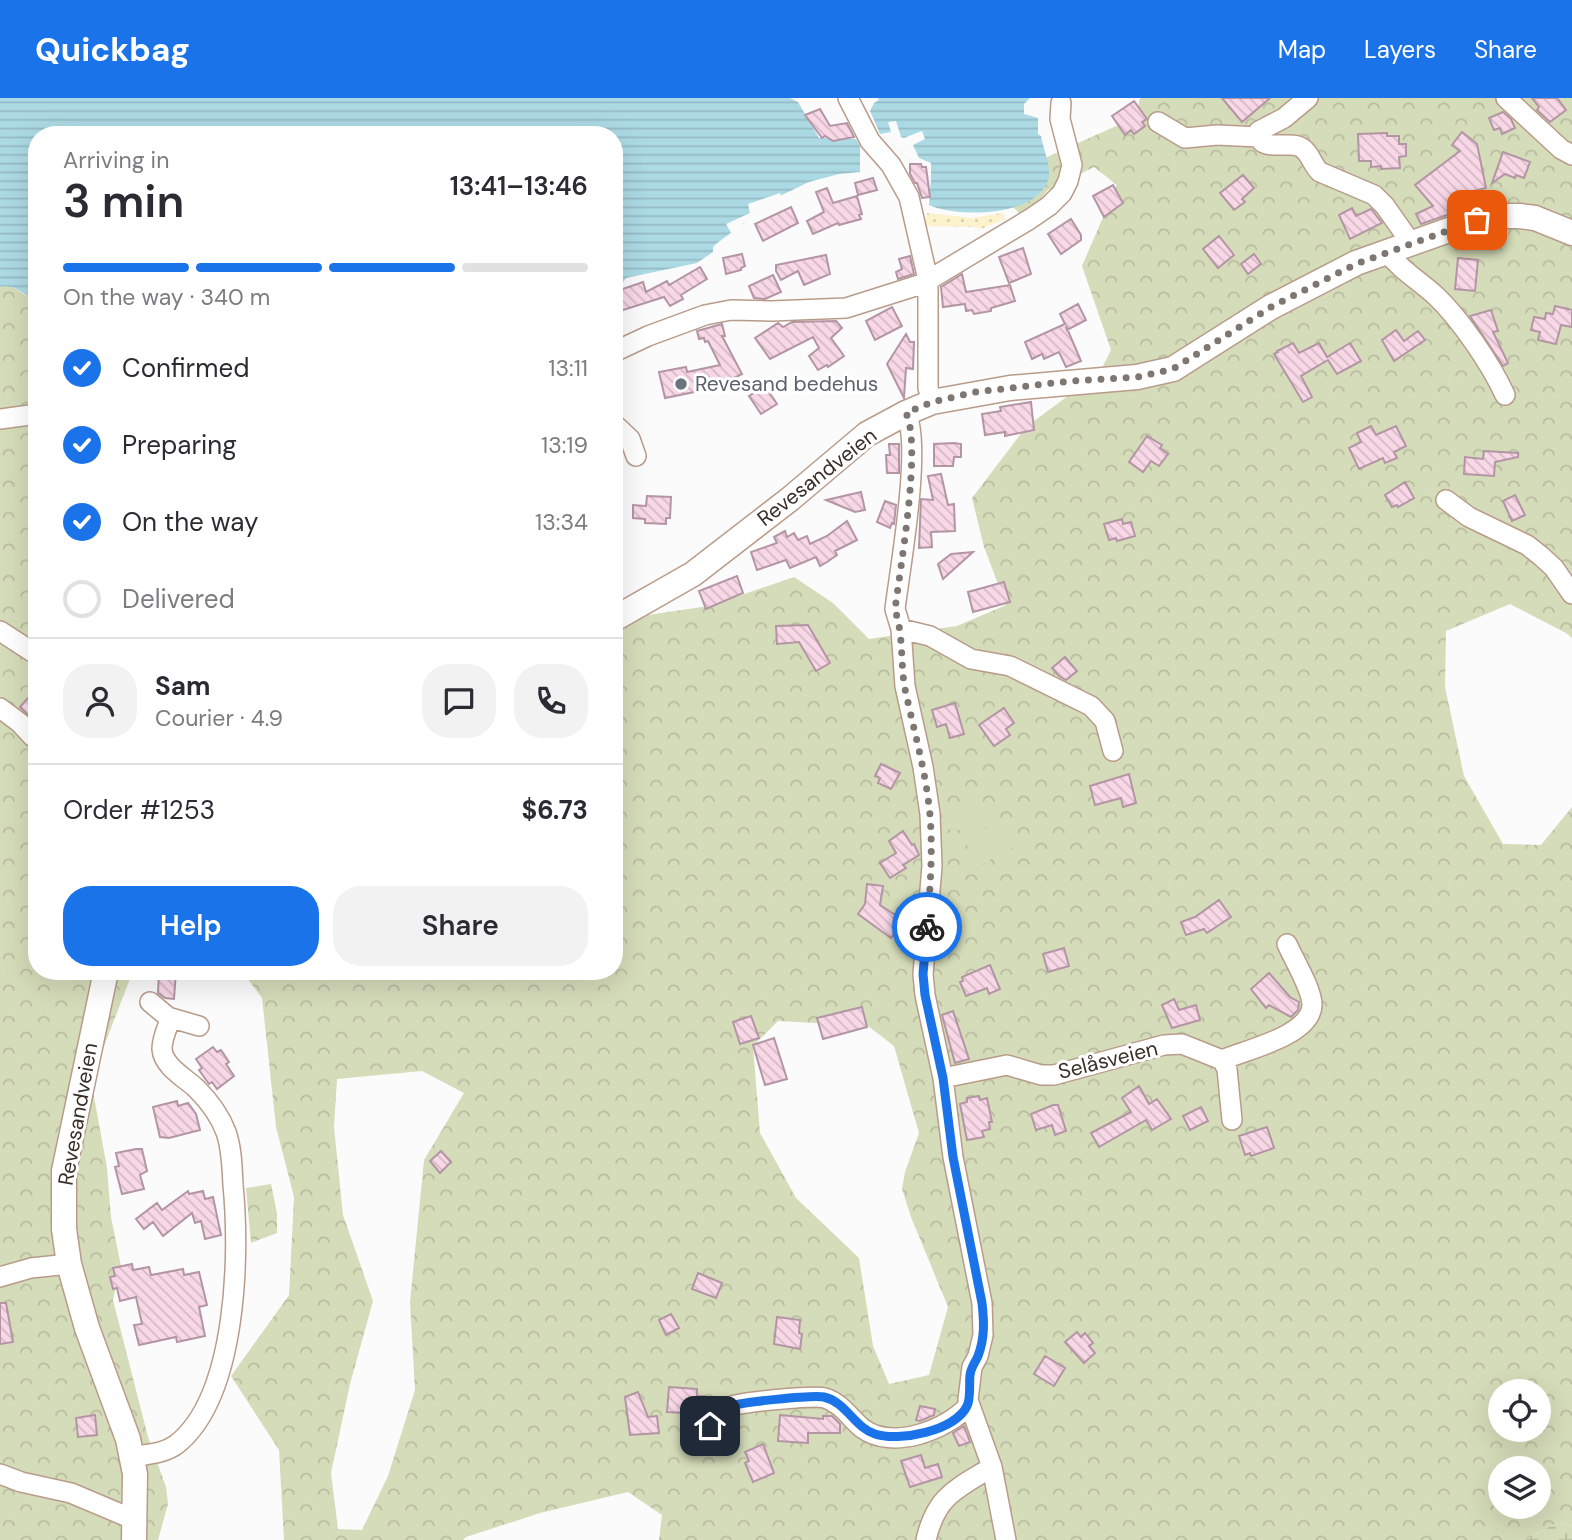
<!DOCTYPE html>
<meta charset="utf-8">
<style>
body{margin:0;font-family:"DM Sans",sans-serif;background:#f2f2f3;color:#2b2b33;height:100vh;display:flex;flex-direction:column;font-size:26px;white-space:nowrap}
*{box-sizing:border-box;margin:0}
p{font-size:23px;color:#7c7c81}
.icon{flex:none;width:38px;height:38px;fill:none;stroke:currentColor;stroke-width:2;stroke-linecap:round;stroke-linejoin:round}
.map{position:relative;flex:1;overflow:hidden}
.panel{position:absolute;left:28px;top:28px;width:595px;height:854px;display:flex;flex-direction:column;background:#fff;border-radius:28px;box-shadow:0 7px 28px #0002}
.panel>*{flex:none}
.tools{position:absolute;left:1488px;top:1281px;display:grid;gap:14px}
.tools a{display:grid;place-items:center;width:63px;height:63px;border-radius:50%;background:#fff;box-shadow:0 7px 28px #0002;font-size:35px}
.pin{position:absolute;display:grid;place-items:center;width:60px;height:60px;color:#fff;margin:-30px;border-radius:14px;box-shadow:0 4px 10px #0006}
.courier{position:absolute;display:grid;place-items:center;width:70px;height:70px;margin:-35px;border:5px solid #1a73e8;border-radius:50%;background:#fff;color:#222;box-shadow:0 2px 9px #0007}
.overview em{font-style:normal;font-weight:600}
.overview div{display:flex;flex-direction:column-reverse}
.overview{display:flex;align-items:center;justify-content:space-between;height:119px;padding:0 35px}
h1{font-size:46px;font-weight:600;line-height:52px}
.bar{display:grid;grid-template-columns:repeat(4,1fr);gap:10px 7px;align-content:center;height:84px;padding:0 35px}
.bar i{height:9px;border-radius:5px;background:#e1e1e2}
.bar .on{background:#1a73e8}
.bar p{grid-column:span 4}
.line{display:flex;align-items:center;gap:18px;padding:0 35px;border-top:2px solid #e1e1e2}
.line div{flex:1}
.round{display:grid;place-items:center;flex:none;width:74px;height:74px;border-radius:28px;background:#f2f2f3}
ol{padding:0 35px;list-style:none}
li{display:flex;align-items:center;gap:21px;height:77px}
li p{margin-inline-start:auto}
li .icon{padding:7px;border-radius:50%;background:#1a73e8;color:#fff;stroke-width:4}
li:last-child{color:#7c7c81}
li i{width:38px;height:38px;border:4px solid #e1e1e2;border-radius:50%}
.action{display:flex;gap:14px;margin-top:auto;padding:14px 35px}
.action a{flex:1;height:80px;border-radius:28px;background:#1a73e8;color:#fff;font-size:28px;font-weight:600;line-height:80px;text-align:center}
.action a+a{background:#f2f2f3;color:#2b2b33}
header{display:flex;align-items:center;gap:42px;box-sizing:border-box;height:98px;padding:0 35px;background:#1a73e8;color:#fff}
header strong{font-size:33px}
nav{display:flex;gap:38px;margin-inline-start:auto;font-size:24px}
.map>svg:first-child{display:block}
.forest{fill:url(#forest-crowns);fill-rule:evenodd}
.wetland{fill:url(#wetland-marsh)}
.sand{fill:url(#sand-dots)}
.garden{fill:#d5dcb9}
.water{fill:url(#water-rules)}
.pier{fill:#fbfbfb}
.building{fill:url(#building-back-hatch);stroke:#b395a3;stroke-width:2}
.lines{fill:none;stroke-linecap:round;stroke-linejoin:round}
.minor-casing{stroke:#b89c8a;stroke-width:22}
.major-casing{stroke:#b89c8a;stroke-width:27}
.minor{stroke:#fff;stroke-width:19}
.major{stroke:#fff;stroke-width:24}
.done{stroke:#7e7671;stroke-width:7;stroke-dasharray:0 12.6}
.route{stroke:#1a73e8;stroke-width:9}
.worship-dot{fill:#6b7280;stroke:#fff;stroke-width:2.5}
.labels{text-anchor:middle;stroke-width:6;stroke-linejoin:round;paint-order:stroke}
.worship-label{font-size:21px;fill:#5b616d;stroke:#fff;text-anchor:start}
.street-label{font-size:21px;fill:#3a2f27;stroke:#fff}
</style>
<header>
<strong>Quickbag</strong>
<nav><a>Map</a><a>Layers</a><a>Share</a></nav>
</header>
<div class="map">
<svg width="1572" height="1442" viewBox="0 0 1572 1442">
<defs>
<pattern id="forest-crowns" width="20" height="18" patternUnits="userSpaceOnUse" patternTransform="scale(1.75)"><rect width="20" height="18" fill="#d5dcb9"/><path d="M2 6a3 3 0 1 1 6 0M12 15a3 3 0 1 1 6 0" fill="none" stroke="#b8bd9f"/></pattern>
<pattern id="wetland-marsh" width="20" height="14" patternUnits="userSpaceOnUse" patternTransform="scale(1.75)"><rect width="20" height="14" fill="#d5dcb9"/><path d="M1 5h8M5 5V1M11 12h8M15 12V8" fill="none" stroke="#b8bd9f"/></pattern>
<pattern id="sand-dots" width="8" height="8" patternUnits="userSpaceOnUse" patternTransform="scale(1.75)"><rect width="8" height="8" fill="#fcf2cc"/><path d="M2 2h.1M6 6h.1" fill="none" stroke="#d9d0af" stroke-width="1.8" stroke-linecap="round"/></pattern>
<pattern id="water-rules" width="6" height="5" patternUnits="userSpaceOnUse" patternTransform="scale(1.75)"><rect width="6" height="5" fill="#acdae4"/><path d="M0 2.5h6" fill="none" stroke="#95bbc4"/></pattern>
<pattern id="building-back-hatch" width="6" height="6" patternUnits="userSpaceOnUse" patternTransform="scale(1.75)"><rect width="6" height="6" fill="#f8d7e6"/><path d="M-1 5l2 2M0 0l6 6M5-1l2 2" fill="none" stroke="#d5b9c5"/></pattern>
</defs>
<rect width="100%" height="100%" fill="#fbfbfb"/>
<path class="forest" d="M1140,0H1572V540L1566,535L1510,506L1446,533L1445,589L1464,678L1503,746L1541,747L1572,709V1428L1557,1425L1524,1442H659L662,1417L628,1394L540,1415L466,1439L463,1442H284L279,1352L231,1278L289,1197L294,1099L276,1029L262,900L242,873H614V522L709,508L794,479L833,505L869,541L957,528L1006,507L984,449L972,400L1026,329L1100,274L1111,252L1082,168L1117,87L1094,69L1048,92L1039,103L1021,117L1013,109C1041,98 1052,93 1045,60L1136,19ZM778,923L868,928L894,948L919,1035L905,1074L902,1091L911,1119L948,1209L929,1277L889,1286L873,1248L859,1160L796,1100L760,1035L753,948ZM422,973L464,995L424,1062L410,1204L415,1292L388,1378L362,1432L338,1431L331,1375L350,1286L373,1203L343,1117L334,1029L337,981ZM1500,1293H1538V1332H1500ZM1500,1370H1538V1409H1500Z
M6,187L14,190L37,204V873H133L91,982L107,1070L111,1119L121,1168L113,1202L148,1339L166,1389L168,1406L158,1442H0V189Z
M271,1086L277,1115V1135L251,1145L246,1090Z"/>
<path class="wetland" d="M1557,1425L1572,1428V1442H1524Z"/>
<path class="sand" d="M927,115L972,120L1003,115L1005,121L981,131L975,129L925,128Z"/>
<path class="garden" d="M945,710L982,714L978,733L943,731Z
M1006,719L1020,745L979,768L964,742Z"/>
<path class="water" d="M0,0H790L798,4L819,40L856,41L860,48V74L839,76L809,84L780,98L716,146L713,149V154L697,165L626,180L614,198V37H37V204C26,197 13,185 0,189Z
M878,0H1030L1024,6V16L1038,20V36L1041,38C1043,50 1052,71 1048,82C1037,119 958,120 929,107L931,80L880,36L870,13L874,5L879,2Z"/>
<path class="pier" d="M896,23L901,39L904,40L922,33L925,41L913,47L919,60L931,65V80L880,36L891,34L888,24Z
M780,95L781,98L787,99L742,126L743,130L733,138L726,126L750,115L748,106Z"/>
<path class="building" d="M1222,0H1270L1242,24Z
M1532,0H1557L1566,12L1550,24L1537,12L1539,9Z
M1134,3L1147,21L1142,24L1145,28L1134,36L1131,32L1125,37L1112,18Z
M820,11L830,28L847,25L854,39L833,43L825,38L822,40L805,17Z
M1503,14L1511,21L1515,30L1502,36L1500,30L1494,32L1489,20Z
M1462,34L1477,46L1486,90L1465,95L1470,109L1421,126L1416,116L1433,108L1415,87L1460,53L1452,47Z
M1387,35V38H1399V46H1406V58L1399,59L1400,70L1381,71V68L1371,69V63H1359L1358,36Z
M1503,54L1530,64L1524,80L1516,77L1515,80L1505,76L1492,85Z
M910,66H921L922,69H926L930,99L922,100L917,85H915L910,76Z
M1243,77L1254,90L1242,101L1245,104L1234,112L1220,95Z
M873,80L877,92L858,97L855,85Z
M1113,87L1123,105L1104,119L1093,98Z
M827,90L833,105L857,98L862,116L859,117L861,121L839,127L838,125L813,136L807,123L824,114L816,94Z
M791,109L798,125L763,143L755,126Z
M1352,110L1356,118L1371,111L1382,125L1350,141L1339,117Z
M1071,121L1081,137V142L1061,156L1048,136Z
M1219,138L1234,157L1218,170L1203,151Z
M1023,150L1031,176L1009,185L999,159Z
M742,156L745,168L741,170V172L726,176L723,160Z
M1254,156L1261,166L1248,176L1241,166Z
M826,157L830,176L804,187L798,173L781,182L776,173V167Z
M910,158L914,176L898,181L896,174L902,171L899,161Z
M1458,160L1478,162L1475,193L1455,191Z
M700,169L707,181L681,197L683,201L670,208L664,199L614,215V194L643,184L646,194L667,183L669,187Z
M962,176L966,194L1010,187L1015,203L991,210V213L974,216L972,212L966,213L965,206L943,209L941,189Z
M773,177L781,194L765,201L754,200L749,188Z
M1078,206L1086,222L1067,232L1066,228L1081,263L1066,269L1059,254L1044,261L1042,256L1032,261L1025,244L1065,226L1060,216Z
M1555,208L1572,212V229L1561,227L1556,246L1538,242L1540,234L1531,232L1534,219L1545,221L1546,215L1553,216Z
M892,209L902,228L875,242L866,223Z
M1491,212L1498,233L1493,234L1508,265L1503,268L1470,218Z
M836,223L842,230L831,240L844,258L828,269L827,267L818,272L809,258L819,250L813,239L770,261L755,240L778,225L783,229L792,224Z
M722,226L725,238H722L742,276L714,290L665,300L659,274L686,269L687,274L720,267L708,243L705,244L704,240L699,241L697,233Z
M1396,232L1404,243L1418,233L1425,242L1394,263L1382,242Z
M906,236L910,244H914L913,271L906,270L904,300L887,266Z
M1293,245L1299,255L1319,245L1327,259L1350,245L1361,263L1337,276L1328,262L1301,278L1312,299L1303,304L1274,256L1278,254L1277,253Z
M765,288L777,306L761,316L749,298Z
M1031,304L1034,332L1005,338V334L985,337L982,316L1001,313L1000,309Z
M1371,328L1376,337L1396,328L1406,348L1394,354L1397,360L1385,365L1383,360L1359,371L1349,350L1361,344L1357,335Z
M1147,338L1162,347L1160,350L1168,356L1159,368L1151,363L1143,374L1129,364Z
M954,345L961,346V359H954L953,368H934V346Z
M889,346H899V375H887L886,357H890Z
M1484,353L1518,355V359L1495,364L1494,378L1464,376L1465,359L1483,361Z
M941,376L948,407L954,406L955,433L931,434L932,449L919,450L921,401L933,402L928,378Z
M1405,384L1414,400L1398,409L1397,407L1392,409L1385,397Z
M861,394L865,412L855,414L826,402Z
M1515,397L1525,417L1512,423L1503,403Z
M647,398L671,399L670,420H666V426L645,425V421L633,420V407L646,408Z
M885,403L896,407L894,426L892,425L890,430L877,424Z
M1122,421L1123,426L1131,424L1135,438L1117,443L1116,440L1109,442L1104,426Z
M847,423L857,442L835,453L837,457L827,464L820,468L816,459L790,470L786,462L757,472L751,454L777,445L774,439L785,433L787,439L794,435L798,442L807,438L810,446L827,438Z
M973,454L943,481L938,466L951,456Z
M737,478L743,495L706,511L699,493Z
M1004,484L1010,504L973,514L968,494Z
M808,527L830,565L816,573L799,544L777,546L776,528Z
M1065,559L1077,573L1066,582L1059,578L1052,570Z
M28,600L37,609V625L20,609Z
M955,605L964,636L950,640L946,626L937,629L932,612Z
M1004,610L1014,625L1006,631L1010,637L994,648L979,627Z
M881,666L900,675L891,691L878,685L880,680L875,678Z
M1129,676L1136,705L1123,709L1121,700L1095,707L1090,688Z
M903,733L912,747L914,746L919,757L903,767L906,770L890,780L880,765L896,755L889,743Z
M867,786L883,788L880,807L903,822L891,840L858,816L865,806Z
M1219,802L1231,819L1207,835L1204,831L1186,837L1181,824L1195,819Z
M1064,850L1069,868L1048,874L1043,856Z
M990,867L1000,891L989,896L987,890L966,898L960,884L963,883L962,879Z
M159,873H176L174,901L165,900L158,895Z
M1269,875L1290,899L1299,904L1298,912L1291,919L1269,907L1266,910L1251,891Z
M1174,901L1179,912L1196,907L1200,922L1172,930L1162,907Z
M862,909L867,929L823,941L817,920Z
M953,913L969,961L955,965L942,917Z
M751,918L759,940L740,946L733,924Z
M774,940L787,981L765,987L753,947Z
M213,949L217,954L221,952L229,964L226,966L234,978L217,991L212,984L209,986L199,972L202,970L196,961Z
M1139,988L1149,1006L1157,1001L1171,1021L1152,1032L1146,1022L1099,1049L1091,1035L1131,1014L1122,1000Z
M979,998L980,1002L987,1000L992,1024H989L990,1031L982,1033L984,1039L967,1042L960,1006L967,1004V1000Z
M177,1003L178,1008L188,1005L196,1016L200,1032L169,1040L160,1039L153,1009Z
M1053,1007H1058L1066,1033L1055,1037L1052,1027L1036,1032L1031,1016Z
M1201,1009L1208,1023L1190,1032L1183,1018Z
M1267,1029L1274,1050L1251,1058L1250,1055L1245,1057L1239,1038Z
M136,1051H142L147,1073L140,1077L144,1091L122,1096L115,1069L119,1068L116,1055Z
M441,1053L451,1064L440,1075L430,1063Z
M188,1093L189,1096L203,1093L205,1101L213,1099L221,1137L205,1141L201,1123L195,1125L192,1115L163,1138L153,1124L144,1131L136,1121L157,1105L162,1112Z
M132,1166L133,1172L149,1169L151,1177L183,1171L184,1177L199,1174L207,1207L199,1209L205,1238L177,1244L176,1239L139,1247L134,1227L142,1226L136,1199L120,1203L117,1190L113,1191L110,1179L115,1178L113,1170Z
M698,1175L722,1185L716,1200L692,1191Z
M0,1205H6L13,1244L0,1246Z
M671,1216L679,1230L666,1237L659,1222Z
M777,1219L800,1222L799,1235L802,1236L800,1251L774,1246Z
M1077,1234L1081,1239L1085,1235L1093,1245L1089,1248L1095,1255L1084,1265L1065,1244Z
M1045,1258L1065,1270L1054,1288L1034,1276Z
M669,1289L697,1291V1298H705L704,1316L667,1314Z
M638,1294L648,1319L657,1318L659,1335L630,1337L625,1299Z
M920,1308L935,1311L934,1317L920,1323L916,1322Z
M95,1317L97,1337L78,1339L76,1320Z
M780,1317L823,1321V1318H832L840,1326V1335H808V1345L778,1343Z
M964,1328L970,1344L959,1348L953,1335Z
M763,1346L774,1375L753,1384L745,1365L749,1363L745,1354Z
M921,1357L925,1370L938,1366L942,1379L910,1389L901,1363Z"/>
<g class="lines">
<defs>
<path id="minor" d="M848,0L870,43L891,67L909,99L928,182V290L932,304
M1308,0L1284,20L1259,33C1257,57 1290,41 1302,50C1311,56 1312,67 1320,74L1374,97L1385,108L1411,145
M1506,0L1561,51L1572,57
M1158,24L1185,40L1217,37L1259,39
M1387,154C1400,172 1420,183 1436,198C1460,221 1491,266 1505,297
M614,254L648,238L705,217L731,212L772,213L846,210L922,186L1030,121L1049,108L1062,95L1068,83L1072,67L1060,21L1061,5
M906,315C922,348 900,470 895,511L901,531L905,588L923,669L930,716L932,768L923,876L925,897L943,980L953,1059L982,1205L983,1237L978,1258L972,1269L968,1302L992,1369L1006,1442
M0,321L37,316
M614,326L630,341L636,358
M1446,402L1469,419L1527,447L1541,458L1554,470L1572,496
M901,531L930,538L971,561L1010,568L1091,608L1105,623L1113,653
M0,533L37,557
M0,610L20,625L33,639
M150,904L168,919L199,928
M1222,962L1227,971L1232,1022
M943,980L1007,967L1041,977H1054L1164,947L1182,946L1222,962C1245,952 1311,938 1312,907C1312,891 1294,862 1287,846
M0,1179L31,1170L69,1166
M710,1328C716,1322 722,1314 729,1309C737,1304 816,1297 825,1300C841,1305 850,1320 862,1330C892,1353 947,1332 969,1307
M131,1359C147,1356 164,1356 177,1346C237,1298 240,1157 233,1087C232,1070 232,1051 226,1034C220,1018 208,1002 196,990C185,980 163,968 162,951C162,940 167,930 171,920
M0,1376L21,1384L71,1395L135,1422
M926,1442C936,1398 956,1391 992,1369"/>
<path id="major" d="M614,521L693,476L790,401L867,336L906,315L932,304L1010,290L1137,279L1173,271L1271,209L1356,165L1477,122L1504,118H1520L1535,120L1572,135
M106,873L64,1073V1131L69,1166L87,1230L128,1341L135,1376L134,1442"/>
</defs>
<use href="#minor" class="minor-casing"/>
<use href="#major" class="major-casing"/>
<use href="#minor" class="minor"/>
<use href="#major" class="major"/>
</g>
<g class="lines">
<path class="done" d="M927,829C930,792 933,755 930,717C926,674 914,633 905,591C900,564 904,539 895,512C900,470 922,348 906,315L932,304L976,294L1071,283L1137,279L1173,271L1271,209L1356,166L1477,122"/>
<path class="route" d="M710,1328C716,1322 722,1314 729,1309C737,1304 814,1297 824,1299C846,1304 855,1330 875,1336C899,1344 955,1333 967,1308C971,1301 969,1286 970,1277C971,1269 975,1265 978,1258C985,1240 984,1223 982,1205L953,1059L943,980L925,897L923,876L927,829"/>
</g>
<circle class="worship-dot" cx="681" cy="286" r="7"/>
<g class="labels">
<g class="worship-label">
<text x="695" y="293">Revesand bedehus</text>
</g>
<g class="street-label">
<text transform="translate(817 379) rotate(-38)" y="7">Revesandveien</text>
<text transform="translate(1108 962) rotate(-14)" y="7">Selåsveien</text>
<text transform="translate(78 1016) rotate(-80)" y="7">Revesandveien</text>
</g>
</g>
</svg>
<div class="tools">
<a><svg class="icon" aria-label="locate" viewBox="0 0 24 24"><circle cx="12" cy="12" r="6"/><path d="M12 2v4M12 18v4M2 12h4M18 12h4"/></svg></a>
<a><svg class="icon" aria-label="layers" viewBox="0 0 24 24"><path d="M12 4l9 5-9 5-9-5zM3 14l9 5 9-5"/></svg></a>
</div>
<div class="pin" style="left:1477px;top:122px;background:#ea580c"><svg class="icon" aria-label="bag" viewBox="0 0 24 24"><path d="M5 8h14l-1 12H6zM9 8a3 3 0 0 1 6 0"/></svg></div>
<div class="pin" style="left:710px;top:1328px;background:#1f2937"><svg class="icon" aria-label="home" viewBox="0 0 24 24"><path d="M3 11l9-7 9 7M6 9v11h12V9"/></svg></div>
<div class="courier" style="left:927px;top:829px"><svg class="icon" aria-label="bike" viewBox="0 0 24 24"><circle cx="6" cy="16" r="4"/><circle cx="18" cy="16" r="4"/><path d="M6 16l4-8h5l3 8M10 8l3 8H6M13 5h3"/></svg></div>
<section class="panel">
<div class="overview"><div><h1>3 min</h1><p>Arriving in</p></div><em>13:41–13:46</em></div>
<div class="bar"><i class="on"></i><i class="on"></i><i class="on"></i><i></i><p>On the way · 340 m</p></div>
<ol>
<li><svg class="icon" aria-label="check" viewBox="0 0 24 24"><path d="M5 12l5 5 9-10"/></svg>Confirmed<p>13:11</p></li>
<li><svg class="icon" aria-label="check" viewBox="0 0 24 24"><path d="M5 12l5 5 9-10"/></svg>Preparing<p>13:19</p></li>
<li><svg class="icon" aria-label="check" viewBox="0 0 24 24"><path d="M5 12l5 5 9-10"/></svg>On the way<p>13:34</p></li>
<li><i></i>Delivered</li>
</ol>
<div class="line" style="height:126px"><a class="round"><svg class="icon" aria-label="person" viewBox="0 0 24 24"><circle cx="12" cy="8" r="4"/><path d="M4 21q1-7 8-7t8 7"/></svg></a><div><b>Sam</b><p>Courier · 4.9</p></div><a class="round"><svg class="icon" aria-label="chat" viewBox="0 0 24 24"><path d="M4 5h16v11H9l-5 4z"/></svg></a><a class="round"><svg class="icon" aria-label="phone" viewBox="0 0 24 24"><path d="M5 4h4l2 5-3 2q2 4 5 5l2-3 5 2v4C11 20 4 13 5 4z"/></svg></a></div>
<div class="line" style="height:91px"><div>Order #1253</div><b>$6.73</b></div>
<div class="action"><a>Help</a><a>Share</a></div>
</section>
</div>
